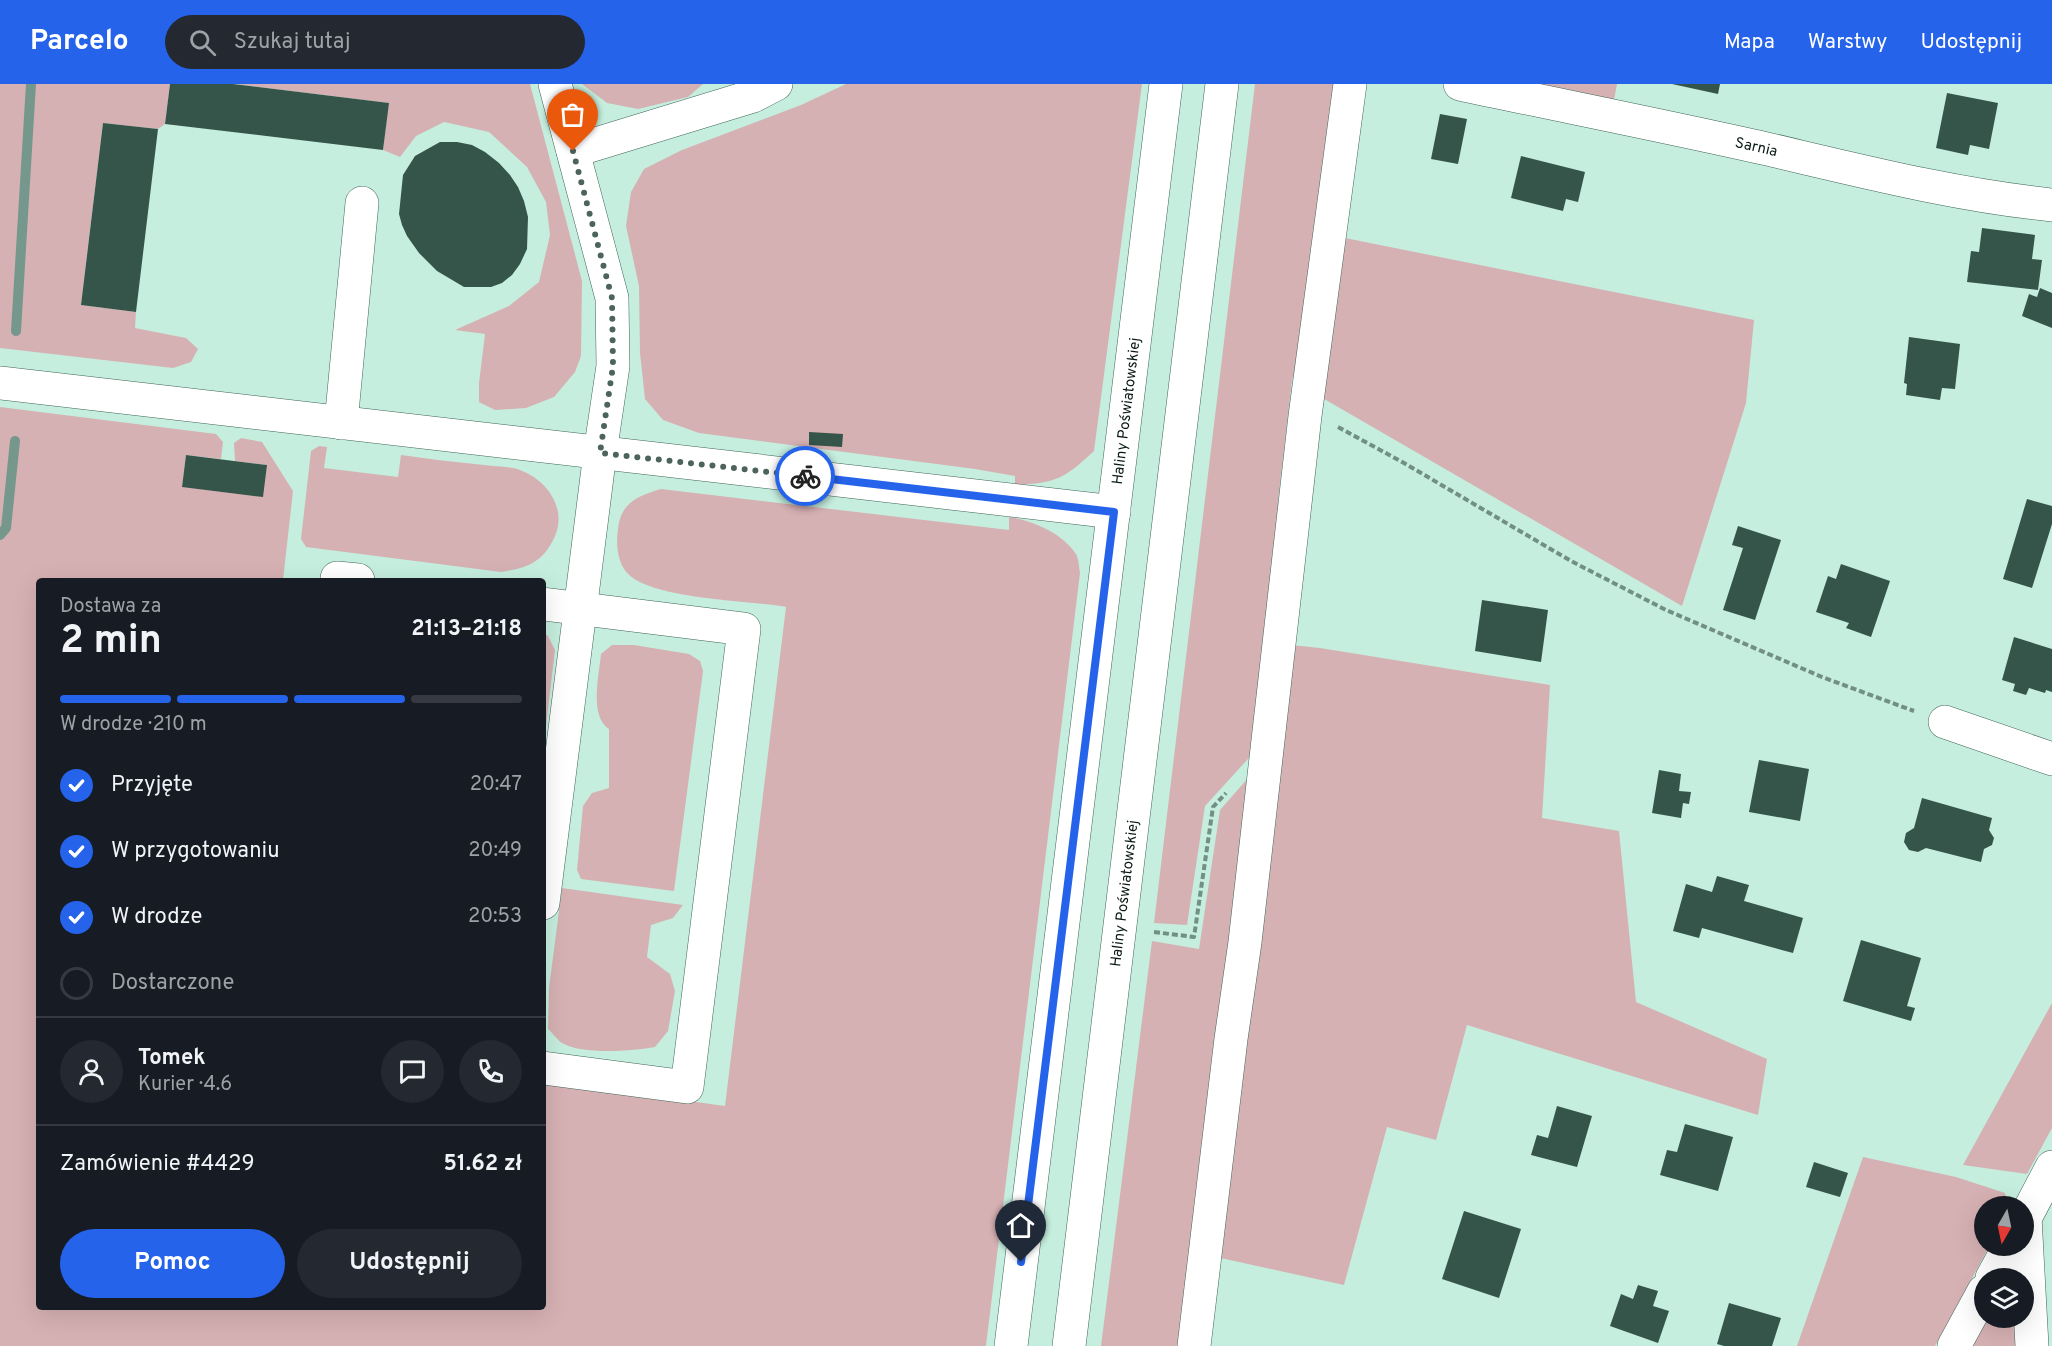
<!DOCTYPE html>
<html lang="pl">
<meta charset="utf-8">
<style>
body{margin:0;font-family:Overpass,sans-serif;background:#242831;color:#f1f3f6;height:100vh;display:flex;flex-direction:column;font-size:22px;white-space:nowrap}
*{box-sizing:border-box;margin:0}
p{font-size:20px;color:#9ea1a6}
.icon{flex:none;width:33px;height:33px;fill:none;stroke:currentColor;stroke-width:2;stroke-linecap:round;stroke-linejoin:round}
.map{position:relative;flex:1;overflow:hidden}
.drawer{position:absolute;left:36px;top:494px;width:510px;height:732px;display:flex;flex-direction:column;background:#171b24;border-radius:6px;box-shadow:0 6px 24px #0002}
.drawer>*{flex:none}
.needle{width:39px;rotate:189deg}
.controls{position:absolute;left:1974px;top:1112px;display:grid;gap:12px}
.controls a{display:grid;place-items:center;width:60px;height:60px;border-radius:50%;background:#171b24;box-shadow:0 6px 24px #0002;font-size:30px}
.pin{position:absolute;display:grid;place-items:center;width:51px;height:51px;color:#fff;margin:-62px -26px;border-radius:50% 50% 50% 0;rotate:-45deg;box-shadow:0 0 6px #0007}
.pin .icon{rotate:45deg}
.courier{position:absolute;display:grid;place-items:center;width:60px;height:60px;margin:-30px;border:4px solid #2563eb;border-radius:50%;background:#fff;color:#222;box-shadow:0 2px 8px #0007}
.headline em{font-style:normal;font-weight:700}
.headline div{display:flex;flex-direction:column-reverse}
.headline{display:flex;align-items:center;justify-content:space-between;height:102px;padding:0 24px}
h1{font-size:39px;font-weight:700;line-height:45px}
.bar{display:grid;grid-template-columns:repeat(4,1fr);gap:9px 6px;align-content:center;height:72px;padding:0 24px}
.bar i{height:8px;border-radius:4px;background:#363941}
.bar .current{background:#2563eb}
.bar p{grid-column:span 4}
.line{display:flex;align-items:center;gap:15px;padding:0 24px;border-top:2px solid #363941}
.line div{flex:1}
.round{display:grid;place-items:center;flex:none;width:63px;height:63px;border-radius:32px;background:#242831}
ol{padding:0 24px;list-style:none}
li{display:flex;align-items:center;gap:18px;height:66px}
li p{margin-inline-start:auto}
li .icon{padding:6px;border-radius:50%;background:#2563eb;color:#fff;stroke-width:4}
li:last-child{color:#9ea1a6}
li i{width:33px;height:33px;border:3px solid #363941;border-radius:50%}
.action{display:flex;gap:12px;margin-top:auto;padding:12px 24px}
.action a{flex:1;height:69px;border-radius:36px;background:#2563eb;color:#fff;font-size:24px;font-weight:700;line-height:69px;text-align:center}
.action a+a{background:#242831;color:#f1f3f6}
header{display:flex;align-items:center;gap:36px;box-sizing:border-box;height:84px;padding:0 30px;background:#2563eb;color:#fff}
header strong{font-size:28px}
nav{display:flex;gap:33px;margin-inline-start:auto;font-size:21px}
.search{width:420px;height:54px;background:#242831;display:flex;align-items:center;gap:15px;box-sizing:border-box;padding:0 21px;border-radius:33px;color:#9ea1a6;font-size:22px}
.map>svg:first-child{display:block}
.green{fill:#d6b1b3}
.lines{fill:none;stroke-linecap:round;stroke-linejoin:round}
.stream{stroke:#76988c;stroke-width:10}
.building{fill:#35554a}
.minor-casing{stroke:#406558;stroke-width:34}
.major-casing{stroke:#406558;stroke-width:34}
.path{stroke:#718f83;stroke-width:4;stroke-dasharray:6 3;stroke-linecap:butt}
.minor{stroke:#fff;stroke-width:33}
.major{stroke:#fff;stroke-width:33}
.done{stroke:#4c645b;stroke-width:6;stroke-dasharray:0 10.8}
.route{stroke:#2563eb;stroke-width:8}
.labels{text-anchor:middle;stroke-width:6;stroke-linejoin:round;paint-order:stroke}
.street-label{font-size:15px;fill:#0b1a15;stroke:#fff}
</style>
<header>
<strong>Parcelo</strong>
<div class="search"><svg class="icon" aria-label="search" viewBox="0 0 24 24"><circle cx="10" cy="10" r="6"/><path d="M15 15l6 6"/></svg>Szukaj tutaj</div>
<nav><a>Mapa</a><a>Warstwy</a><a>Udostępnij</a></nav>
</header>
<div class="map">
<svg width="2052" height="1262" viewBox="0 0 2052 1262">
<rect width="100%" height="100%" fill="#c5eede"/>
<path class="green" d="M0,0H170L165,40L158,45L103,39L81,221L136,228L135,244L186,254L198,265L191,278L173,284L0,264Z
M233,0H530L582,197L581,272L575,288L554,313L526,324L495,326L479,318V299L485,250L455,246L509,222L539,198L550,151L546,118L527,83L489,48L444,38L416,52L400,73L383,66L388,19Z
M582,0H703L688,13L638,25L607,19Z
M846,0H1142L1094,367C1064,395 1056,399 1015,401V392L975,385L699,349L663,336L645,315L640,269L639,202L626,142L631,108L644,85L682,66L801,21Z
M1255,0H1336L1304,259L1292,296L1278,417L1283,451L1258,664L1205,722L1187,841L1154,839Z
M1493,0H1617L1612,26Z
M1340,153L1754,236L1746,319L1682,522L1319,312Z
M0,323L216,350L223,358L221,375L186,371L182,403L267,381L235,377L234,359L241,354L262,358L293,407L283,496H39V1222H543V997L725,1022L786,523C751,516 643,516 624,485C617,473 616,459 618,445C621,418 638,412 661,405L1009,446V433C1033,437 1062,449 1076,470C1079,476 1079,483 1080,489L986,1262H0Z
M319,362L327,363L324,384L398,393L401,371C428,375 456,378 484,381C495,383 510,382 520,386C547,396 567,424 555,452C543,479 527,484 501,488L306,463L301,455L311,367Z
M543,548L548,552L555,566L543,668Z
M612,561H634L689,570L700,577L703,587L674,807L581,795L577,786L583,722L592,709L609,704V645C589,632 599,591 601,570Z
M1291,561L1320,564L1550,601L1542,734L1619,747L1636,918L1767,975L1758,1031L1467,941L1436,1056L1387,1043L1344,1201L1216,1173Z
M1256,685L1184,1262H1101L1152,857L1199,865L1220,726Z
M562,804L683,821L673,834L651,841L647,873L670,890L675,907L668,947L655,963C632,967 582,971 562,959C557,956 553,949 548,945L549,904Z
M2052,919V1044L2027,1090L1963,1081Z
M1863,1073L1956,1093L2005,1109L2008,1122H1984V1161H1990L1935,1262H1797Z
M1985,1233H2018V1262H1969Z"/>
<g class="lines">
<path class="stream" d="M16,247L31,0
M0,451L6,444L15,357"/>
</g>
<path class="building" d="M170,0H233L389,19L383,66L165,40Z
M1672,0H1720L1718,10Z
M1947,9L1998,19L1989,65L1970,61L1968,71L1936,64Z
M1440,30L1467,35L1458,80L1431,75Z
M103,39L158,45L136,228L81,221Z
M440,58H457L472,61L485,68L499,79L510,91L518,103L524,117L528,133L527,165L520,180L512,191L502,199L491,203H464L437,187L419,169L407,152L402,141L399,130L403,91L415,72Z
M1521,72L1585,88L1578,118L1566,115L1563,127L1511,114Z
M1982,144L2035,151L2032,175L2042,176L2038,206L1967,198L1971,167L1979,168Z
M2040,204L2052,209V244L2022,232L2029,210L2037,213Z
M1909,253L1960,260L1955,305L1942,304L1940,316L1906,311L1907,300L1904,299Z
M809,348L843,350L842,363L809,361Z
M186,371L267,381L263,413L182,403Z
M2027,415L2052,422V440L2032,504L2003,495Z
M1738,442L1781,456L1755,536L1723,526L1743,464L1732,461Z
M1841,480L1890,497L1871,553L1846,544L1849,539L1816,528L1828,492L1836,495Z
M1482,516L1548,526L1541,578L1475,567Z
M2014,553L2052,565V608L2046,606L2045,609L2029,604L2026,611L2013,607L2015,600L2002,596Z
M1759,676L1809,685L1800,737L1749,728Z
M1659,686L1681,690L1679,707L1691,708L1689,720L1683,719L1681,734L1652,729Z
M1922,714L1992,734L1989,746L1994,754L1992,761L1984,765L1981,778L1926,764L1918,768L1909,766L1904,758L1906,749L1914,744Z
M1717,792L1749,801L1744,817L1803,834L1793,869L1702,844L1699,854L1673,847L1686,800L1712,808Z
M1861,856L1921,874L1907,922L1915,924L1911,937L1843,917Z
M1557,1022L1592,1032L1577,1083L1531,1071L1537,1051L1548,1054Z
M1685,1040L1733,1053L1718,1107L1660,1091L1667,1066L1677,1068Z
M1814,1078L1848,1089L1840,1113L1806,1103Z
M1464,1127L1521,1145L1499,1214L1442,1195Z
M1638,1201L1658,1207L1653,1222L1669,1227L1658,1259L1610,1242L1621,1210L1633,1215Z
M1729,1219L1781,1234L1772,1262H1724L1717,1260Z"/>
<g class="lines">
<defs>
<g id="minor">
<path id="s1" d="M1460,0C1563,22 1665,42 1767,65C1861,87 1955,111 2052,121"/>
<path d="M573,67L753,12L776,0"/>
<path d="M0,299L1114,428"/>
<path d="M341,339L362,119"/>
<path d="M337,496V494L358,496"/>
<path d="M543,520L744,545L687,1003L543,984"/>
<path d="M1945,638L2052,675"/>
<path d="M543,819L600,369L613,282L612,214L555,0"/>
<path d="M2025,1133L2032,1262"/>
<path d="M2024,1136L2052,1083"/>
<path d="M1992,1194L2010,1161"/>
<path d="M1194,1262L1231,955L1245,858L1305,332L1350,0"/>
<path d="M1954,1262L1984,1207"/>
</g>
<g id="major">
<path id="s2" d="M1011,1262L1166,0"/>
<path id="s3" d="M1069,1262L1222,0"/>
</g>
</defs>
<use href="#minor" class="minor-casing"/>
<use href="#major" class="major-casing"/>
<path class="path" d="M1338,343L1404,379L1571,477L1666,526L1822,593L1914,627
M1154,848L1194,853L1213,723L1226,709"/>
<use href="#minor" class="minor"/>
<use href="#major" class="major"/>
</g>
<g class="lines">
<path class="done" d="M573,67L612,214L613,282L600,369L805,392"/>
<path class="route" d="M805,392L1114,428L1021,1178"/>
</g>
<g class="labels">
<g class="street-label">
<text dy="5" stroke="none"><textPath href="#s1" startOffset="303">Sarnia</textPath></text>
<text dy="5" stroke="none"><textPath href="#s2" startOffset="942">Haliny Poświatowskiej</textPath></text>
<text dy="5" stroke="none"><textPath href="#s3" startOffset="456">Haliny Poświatowskiej</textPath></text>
</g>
</g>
</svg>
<div class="controls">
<a><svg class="needle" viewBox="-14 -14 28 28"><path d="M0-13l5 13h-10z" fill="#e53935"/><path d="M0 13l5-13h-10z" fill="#9ea1a6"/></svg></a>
<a><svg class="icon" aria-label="layers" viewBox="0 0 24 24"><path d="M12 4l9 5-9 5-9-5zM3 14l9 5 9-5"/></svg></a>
</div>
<div class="pin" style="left:573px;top:67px;background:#ea580c"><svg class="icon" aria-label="bag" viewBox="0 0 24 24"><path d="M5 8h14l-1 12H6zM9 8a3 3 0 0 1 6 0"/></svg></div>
<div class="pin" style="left:1021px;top:1178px;background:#1f2937"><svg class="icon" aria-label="home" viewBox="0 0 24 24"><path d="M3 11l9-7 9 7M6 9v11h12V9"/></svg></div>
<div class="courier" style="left:805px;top:392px"><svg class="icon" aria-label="bike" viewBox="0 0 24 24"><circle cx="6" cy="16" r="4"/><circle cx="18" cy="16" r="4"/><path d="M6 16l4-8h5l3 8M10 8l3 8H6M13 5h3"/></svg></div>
<section class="drawer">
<div class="headline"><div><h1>2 min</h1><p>Dostawa za</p></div><em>21:13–21:18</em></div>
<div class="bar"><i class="current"></i><i class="current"></i><i class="current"></i><i></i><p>W drodze · 210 m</p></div>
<ol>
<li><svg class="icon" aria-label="check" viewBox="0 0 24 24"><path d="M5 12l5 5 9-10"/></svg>Przyjęte<p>20:47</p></li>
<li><svg class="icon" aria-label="check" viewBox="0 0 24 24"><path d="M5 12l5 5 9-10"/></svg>W przygotowaniu<p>20:49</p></li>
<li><svg class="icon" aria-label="check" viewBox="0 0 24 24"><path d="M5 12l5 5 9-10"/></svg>W drodze<p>20:53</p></li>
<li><i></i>Dostarczone</li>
</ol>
<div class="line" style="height:108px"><a class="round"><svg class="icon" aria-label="person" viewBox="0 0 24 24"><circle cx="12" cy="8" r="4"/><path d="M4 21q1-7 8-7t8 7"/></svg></a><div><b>Tomek</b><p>Kurier · 4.6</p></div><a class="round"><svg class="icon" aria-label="chat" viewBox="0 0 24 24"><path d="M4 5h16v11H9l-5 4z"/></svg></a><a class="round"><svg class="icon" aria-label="phone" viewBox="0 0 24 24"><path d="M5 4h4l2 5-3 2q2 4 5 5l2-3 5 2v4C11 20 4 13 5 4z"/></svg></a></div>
<div class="line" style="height:78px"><div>Zamówienie #4429</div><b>51.62 zł</b></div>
<div class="action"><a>Pomoc</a><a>Udostępnij</a></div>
</section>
</div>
